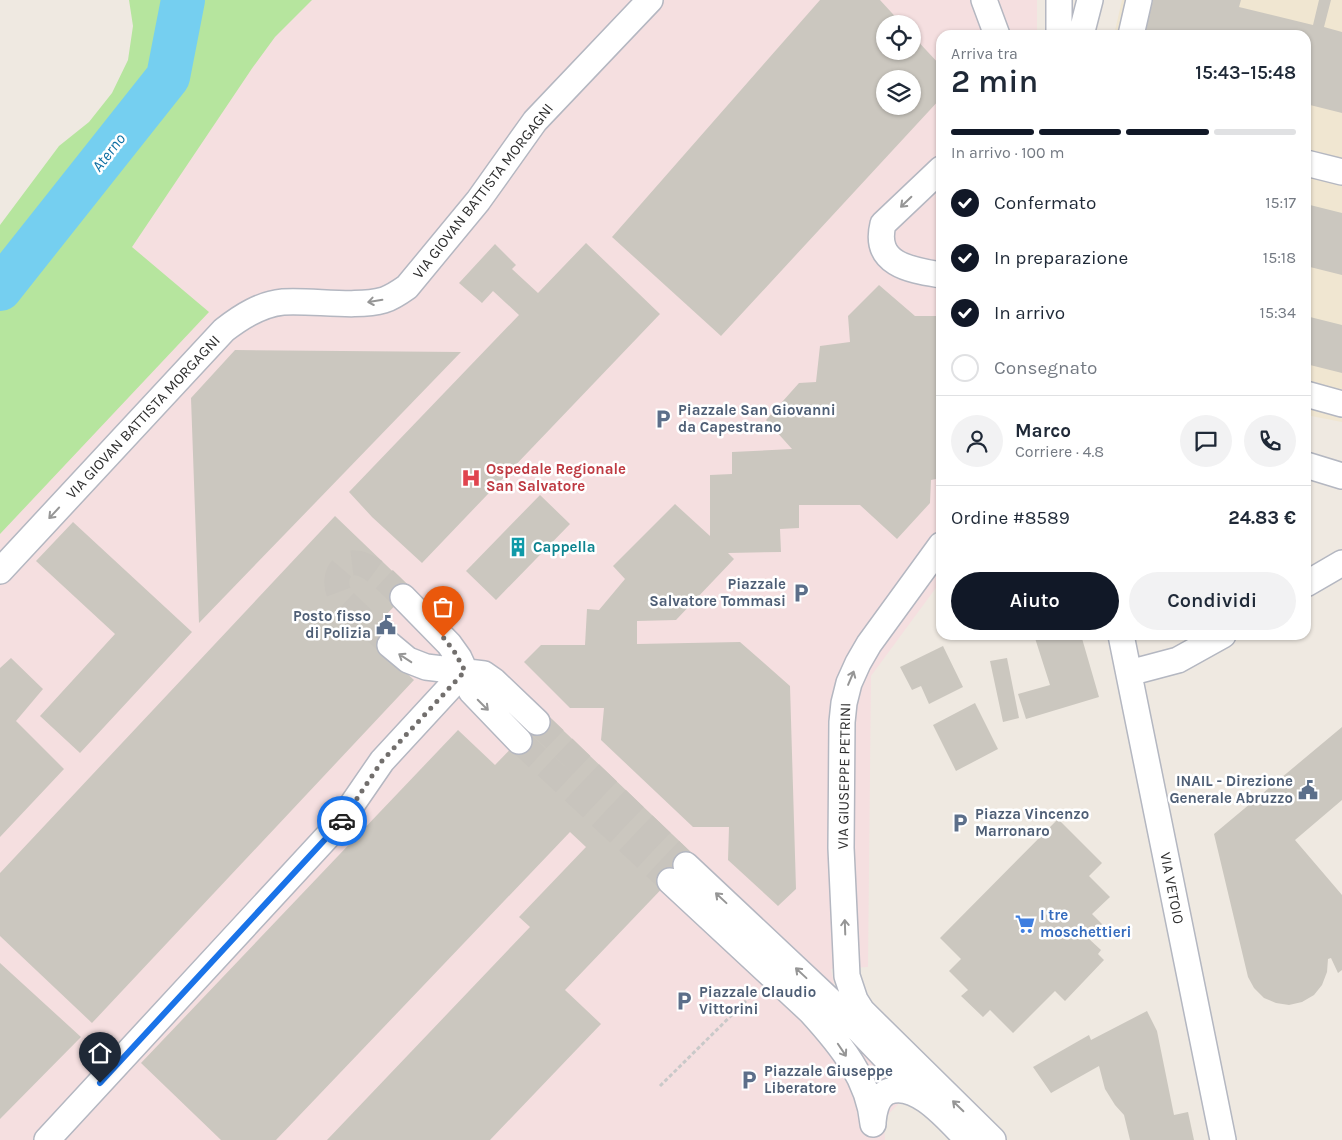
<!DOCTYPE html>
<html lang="it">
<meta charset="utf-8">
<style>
body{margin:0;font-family:Karla,sans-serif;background:#f2f2f3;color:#1f2937;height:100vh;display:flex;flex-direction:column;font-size:19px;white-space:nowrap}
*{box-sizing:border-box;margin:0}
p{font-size:16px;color:#747a83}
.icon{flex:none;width:28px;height:28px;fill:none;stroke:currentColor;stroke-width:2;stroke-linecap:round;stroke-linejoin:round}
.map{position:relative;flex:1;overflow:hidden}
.panel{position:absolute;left:936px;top:30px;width:375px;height:610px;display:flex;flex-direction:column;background:#fff;border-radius:15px;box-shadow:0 1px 4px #0004}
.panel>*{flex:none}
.fabs{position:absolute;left:876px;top:15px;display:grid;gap:10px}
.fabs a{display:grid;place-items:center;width:45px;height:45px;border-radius:50%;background:#fff;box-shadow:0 1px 4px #0004;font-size:25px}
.pin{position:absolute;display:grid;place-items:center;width:42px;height:42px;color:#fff;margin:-51px -21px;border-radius:50% 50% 50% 0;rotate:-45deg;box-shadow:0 0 5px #0007}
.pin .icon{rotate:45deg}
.courier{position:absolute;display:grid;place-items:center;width:50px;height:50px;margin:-25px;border:4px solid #1a73e8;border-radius:50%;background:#fff;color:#222;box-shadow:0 1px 6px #0007}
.headline em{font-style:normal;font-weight:600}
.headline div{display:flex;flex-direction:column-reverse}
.headline{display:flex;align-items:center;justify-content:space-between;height:85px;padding:0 15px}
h1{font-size:32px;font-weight:600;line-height:38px}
.bar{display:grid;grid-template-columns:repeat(4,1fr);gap:8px 5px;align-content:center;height:60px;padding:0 15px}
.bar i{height:6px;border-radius:4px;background:#e0e1e3}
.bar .active{background:#111827}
.bar p{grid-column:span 4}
.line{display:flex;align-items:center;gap:12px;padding:0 15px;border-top:1px solid #e0e1e3}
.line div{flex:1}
.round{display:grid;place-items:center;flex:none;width:52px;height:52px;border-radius:26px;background:#f2f2f3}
ol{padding:0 15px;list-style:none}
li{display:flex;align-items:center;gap:15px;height:55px}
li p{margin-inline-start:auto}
li .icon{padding:5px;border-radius:50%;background:#111827;color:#fff;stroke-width:4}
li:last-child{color:#747a83}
li i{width:28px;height:28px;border:2px solid #e0e1e3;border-radius:50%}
.cta{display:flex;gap:10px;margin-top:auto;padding:10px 15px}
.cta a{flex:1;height:58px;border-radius:30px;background:#111827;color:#fff;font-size:20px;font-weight:600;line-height:58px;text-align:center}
.cta a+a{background:#f2f2f3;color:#1f2937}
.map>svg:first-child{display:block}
.education{fill:#f0e6d1}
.medical{fill:#f5dfe0;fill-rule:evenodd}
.green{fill:#b6e59e}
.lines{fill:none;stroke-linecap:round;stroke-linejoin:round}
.river{stroke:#75cff0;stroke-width:44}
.building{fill:#cbc7bf;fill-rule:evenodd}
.minor-tunnel{stroke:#c8c4bd;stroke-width:25;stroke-dasharray:25 12;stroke-linecap:butt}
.minor-casing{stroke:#b4b7c1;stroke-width:28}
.path{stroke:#c9c9c9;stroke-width:3;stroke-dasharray:4 2.5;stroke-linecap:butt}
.minor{stroke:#fff;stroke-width:25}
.oneway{stroke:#969696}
.done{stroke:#726f6d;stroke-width:5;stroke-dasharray:0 9}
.route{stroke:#1a73e8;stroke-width:6}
.labels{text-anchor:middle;stroke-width:5;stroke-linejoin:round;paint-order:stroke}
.street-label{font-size:15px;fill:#2e2e2e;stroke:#fff}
.service-label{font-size:15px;font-weight:bold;fill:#4e5e75;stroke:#fff;text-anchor:start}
.health-label{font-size:15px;font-weight:bold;fill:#be3a42;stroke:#fff;text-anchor:start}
.culture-label{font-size:15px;font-weight:bold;fill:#0d838f;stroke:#fff;text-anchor:start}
.shop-label{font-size:15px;font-weight:bold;fill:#366cbe;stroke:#fff;text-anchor:start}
.water-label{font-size:16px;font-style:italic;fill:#0d6fa3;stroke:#fff}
</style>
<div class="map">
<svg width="1342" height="1140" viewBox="0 0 1342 1140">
<rect width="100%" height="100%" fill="#efe9e1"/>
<path class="education" d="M1122,0H1342V422L1306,415V35H1114Z"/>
<path class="medical" d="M234,0H1037V35H941V581L871,676L868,967L831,969L835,989L920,1081L884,1119L885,1140H0V374ZM885,24H912V51H885ZM885,79H912V106H885Z"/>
<path class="green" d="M129,0H312L275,37L253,67L132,247L209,312L0,534V225L59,146L89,122L112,93L128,60L133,26Z"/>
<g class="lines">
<path class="river" d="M0,289L168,77L183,0"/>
</g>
<path class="building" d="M820,0H880L902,24H885V51H912V35L941,66V98L721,336L612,237ZM885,79H912V106H885Z
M1153,0H1241L1239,7L1313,25L1319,0H1331L1324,27L1342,32V113L1306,104V35H1155L1145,32Z
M1306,204L1342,213V275L1306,266Z
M586,243L660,314L422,563L372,517L349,492L519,315L493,291L482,303L459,283L495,244L516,265L512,269L538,293Z
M879,285L915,316H941V478L931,480L930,503L897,539L860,505H799V528L780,529L781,552L728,553L734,559L676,620L637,621V644L740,642L790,686L796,889L778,906L728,860L729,827H693L601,740L604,708H570L524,662L541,645H585L587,609L599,610L625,579L613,566L675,504L710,536V475L732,474V452L792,449L766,420L799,383L816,382L820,346L850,342L848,316Z
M1306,316L1342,325V373L1306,364Z
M235,350L461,352L199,623L191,398Z
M540,495L570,524L496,600L466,571Z
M335,516L411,589L382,619L398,636L383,651L414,680L92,1023L0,936V873Z
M73,522L192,632L80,753L40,716L115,634L36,561Z
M1034,635H1081L1099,697L1026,719L1018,694L1050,685Z
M943,646L963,687L929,704L921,686L912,690L900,667Z
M11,658L43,689L16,721L64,769L0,837V668Z
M1007,658L1019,718L1003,722L990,661Z
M975,703L998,749L956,771L933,725Z
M545,713L694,855L565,990L601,1024L490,1140H327L530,927L519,917L586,847L570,832L276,1140H221L141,1063L458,730L495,765Z
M1342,727V800L1295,840L1342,895V970L1338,973L1331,958L1328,959L1327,972L1322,985L1314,995L1302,1002L1289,1005L1276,1003L1264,998L1254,988L1248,977L1214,834Z
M1058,819L1102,863L1089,876L1110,897L1092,914L1102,924L1088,938L1101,950L1098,954L1104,960L1065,1001L1055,991L1013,1033L990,1010L983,1017L961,996L968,990L949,971L961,959L940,938Z
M0,963L81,1037L0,1119Z
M1147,1011L1157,1031L1174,1115L1188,1112L1194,1140H1130L1124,1115L1115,1105L1105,1089L1099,1066L1051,1093L1033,1067L1089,1035L1091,1040Z"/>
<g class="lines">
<path class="minor-tunnel" d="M390,645L343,600C329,582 340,555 364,565C379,571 391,587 403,597
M537,722L686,865
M519,741L670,881"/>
<defs>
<path id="minor" d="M984,0L997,35
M1059,0V35
M1081,35L1090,0
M1131,35L1139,0
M1306,163L1342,172
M941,169L883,224C873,265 911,270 941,275
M1306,394L1342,404
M1306,465L1342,476
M941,545L869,644L858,663L849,683L844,703L842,722L841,848L847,976L855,1000L862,1011L993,1140
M0,571L224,330C242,316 261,304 283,302C313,300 356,308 384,300C393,297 400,292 407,287L478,201L535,121L650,0
M1306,584L1342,563
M403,597L449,644L459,658L465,671L471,691L519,741
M1121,635L1223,1140
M390,645L408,660L426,667L484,674L494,681L537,722
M1129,673L1178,660L1223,635
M686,865L836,1006L922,1096
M670,881L811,1012C841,1045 869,1079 873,1124
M873,1122C874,1111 876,1098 887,1092C916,1079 950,1122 968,1140
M47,1140L338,825L382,761L465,671"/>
</defs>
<use href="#minor" class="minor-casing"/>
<path class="path" d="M660,1086L755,992"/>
<use href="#minor" class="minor"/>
</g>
<defs><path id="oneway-shaft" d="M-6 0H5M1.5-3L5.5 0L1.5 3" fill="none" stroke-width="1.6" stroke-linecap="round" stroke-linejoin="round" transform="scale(1.25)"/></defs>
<g class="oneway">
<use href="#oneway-shaft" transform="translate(906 202) rotate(136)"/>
<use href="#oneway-shaft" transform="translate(375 301) rotate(171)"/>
<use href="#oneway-shaft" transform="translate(54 513) rotate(133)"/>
<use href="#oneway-shaft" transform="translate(405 658) rotate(-147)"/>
<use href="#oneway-shaft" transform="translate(851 678) rotate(-67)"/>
<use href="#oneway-shaft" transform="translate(483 705) rotate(45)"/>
<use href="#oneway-shaft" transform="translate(721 898) rotate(-137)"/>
<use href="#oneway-shaft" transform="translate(845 927) rotate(-92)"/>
<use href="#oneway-shaft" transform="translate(801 973) rotate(-137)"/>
<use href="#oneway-shaft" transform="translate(842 1050) rotate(56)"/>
<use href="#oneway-shaft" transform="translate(958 1106) rotate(-136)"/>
</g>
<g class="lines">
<path class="done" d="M342,821L382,761L465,671L454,651L443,637"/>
<path class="route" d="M100,1083L342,821"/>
</g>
<defs>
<symbol id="parking-bare" viewBox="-9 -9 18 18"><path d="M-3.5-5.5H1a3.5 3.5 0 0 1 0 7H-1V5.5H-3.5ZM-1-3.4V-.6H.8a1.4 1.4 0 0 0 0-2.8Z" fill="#5c6f8a" stroke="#fff" stroke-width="2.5" paint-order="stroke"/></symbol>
<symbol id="hospital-bare" viewBox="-9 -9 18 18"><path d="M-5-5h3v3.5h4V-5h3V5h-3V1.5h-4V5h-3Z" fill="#e0444e" stroke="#fff" stroke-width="2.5" paint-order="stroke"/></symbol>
<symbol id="building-bare" viewBox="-9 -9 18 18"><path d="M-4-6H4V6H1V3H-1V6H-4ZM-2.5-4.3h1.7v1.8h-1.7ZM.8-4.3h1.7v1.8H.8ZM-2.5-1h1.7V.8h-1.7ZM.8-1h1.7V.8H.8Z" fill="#0f9aa8" stroke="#fff" stroke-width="2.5" paint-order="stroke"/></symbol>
<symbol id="civic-bare" viewBox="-9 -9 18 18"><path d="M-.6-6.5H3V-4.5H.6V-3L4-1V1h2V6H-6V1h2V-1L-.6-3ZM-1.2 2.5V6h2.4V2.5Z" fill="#5c6f8a" stroke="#fff" stroke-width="2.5" paint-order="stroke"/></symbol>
<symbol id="supermarket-bare" viewBox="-9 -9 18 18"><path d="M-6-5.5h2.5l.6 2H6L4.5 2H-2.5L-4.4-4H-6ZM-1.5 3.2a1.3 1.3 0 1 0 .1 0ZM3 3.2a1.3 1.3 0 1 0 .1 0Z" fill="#3f7fe0" stroke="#fff" stroke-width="2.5" paint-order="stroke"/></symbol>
</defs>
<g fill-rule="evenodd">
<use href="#parking-bare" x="649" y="405" width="28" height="28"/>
<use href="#hospital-bare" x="457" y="464" width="28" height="28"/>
<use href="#building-bare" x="504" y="533" width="28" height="28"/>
<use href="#parking-bare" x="787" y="579" width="28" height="28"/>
<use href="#civic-bare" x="372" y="611" width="28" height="28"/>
<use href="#civic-bare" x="1294" y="776" width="28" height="28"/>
<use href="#parking-bare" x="946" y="809" width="28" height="28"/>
<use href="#supermarket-bare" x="1011" y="910" width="28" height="28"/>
<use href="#parking-bare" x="670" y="987" width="28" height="28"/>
<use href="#parking-bare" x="735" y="1066" width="28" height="28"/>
</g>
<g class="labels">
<g class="street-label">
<text transform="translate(483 191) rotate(-52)" y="5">VIA GIOVAN BATTISTA MORGAGNI</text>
<text transform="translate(143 417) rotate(-47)" y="5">VIA GIOVAN BATTISTA MORGAGNI</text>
<text transform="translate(844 776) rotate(-89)" y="5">VIA GIUSEPPE PETRINI</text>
<text transform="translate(1172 888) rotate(79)" y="5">VIA VETOIO</text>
</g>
<g class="service-label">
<text x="678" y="415">Piazzale San Giovanni<tspan x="678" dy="17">da Capestrano</tspan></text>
<text x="786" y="589" text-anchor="end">Piazzale<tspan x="786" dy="17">Salvatore Tommasi</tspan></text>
<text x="371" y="621" text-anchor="end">Posto fisso<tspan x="371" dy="17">di Polizia</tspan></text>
<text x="1293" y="786" text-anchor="end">INAIL - Direzione<tspan x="1293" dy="17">Generale Abruzzo</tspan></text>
<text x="975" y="819">Piazza Vincenzo<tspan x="975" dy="17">Marronaro</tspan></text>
<text x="699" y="997">Piazzale Claudio<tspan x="699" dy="17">Vittorini</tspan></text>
<text x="764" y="1076">Piazzale Giuseppe<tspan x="764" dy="17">Liberatore</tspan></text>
</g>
<g class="health-label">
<text x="486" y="474">Ospedale Regionale<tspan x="486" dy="17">San Salvatore</tspan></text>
</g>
<g class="culture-label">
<text x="533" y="552">Cappella</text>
</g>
<g class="shop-label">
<text x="1040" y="920">I tre<tspan x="1040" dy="17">moschettieri</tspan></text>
</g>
<g class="water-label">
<text transform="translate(108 152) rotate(-52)" y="6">Aterno</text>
</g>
</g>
</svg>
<div class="fabs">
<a><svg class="icon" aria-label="locate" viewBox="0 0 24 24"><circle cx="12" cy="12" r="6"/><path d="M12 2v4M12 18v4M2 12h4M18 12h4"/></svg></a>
<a><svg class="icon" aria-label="layers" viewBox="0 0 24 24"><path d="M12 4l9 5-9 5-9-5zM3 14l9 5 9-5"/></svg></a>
</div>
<div class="pin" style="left:443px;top:637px;background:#ea580c"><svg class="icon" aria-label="bag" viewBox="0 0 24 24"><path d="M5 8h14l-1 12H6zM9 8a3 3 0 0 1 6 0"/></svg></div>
<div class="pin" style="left:100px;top:1083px;background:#1f2937"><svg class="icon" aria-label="home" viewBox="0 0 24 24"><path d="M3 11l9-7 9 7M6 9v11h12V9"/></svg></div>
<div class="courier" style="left:342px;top:821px"><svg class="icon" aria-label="car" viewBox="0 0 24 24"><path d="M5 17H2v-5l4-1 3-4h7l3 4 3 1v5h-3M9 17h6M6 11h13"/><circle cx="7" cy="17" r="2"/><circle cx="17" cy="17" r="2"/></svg></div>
<section class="panel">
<div class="headline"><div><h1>2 min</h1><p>Arriva tra</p></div><em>15:43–15:48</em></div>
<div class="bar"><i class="active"></i><i class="active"></i><i class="active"></i><i></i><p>In arrivo · 100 m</p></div>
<ol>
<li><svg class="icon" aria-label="check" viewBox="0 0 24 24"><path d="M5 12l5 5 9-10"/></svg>Confermato<p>15:17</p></li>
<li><svg class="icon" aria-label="check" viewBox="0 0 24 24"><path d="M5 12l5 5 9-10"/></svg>In preparazione<p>15:18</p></li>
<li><svg class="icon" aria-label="check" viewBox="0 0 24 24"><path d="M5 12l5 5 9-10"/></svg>In arrivo<p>15:34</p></li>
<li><i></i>Consegnato</li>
</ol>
<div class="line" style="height:90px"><a class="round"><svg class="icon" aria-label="person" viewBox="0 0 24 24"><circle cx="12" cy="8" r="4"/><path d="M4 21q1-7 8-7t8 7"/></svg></a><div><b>Marco</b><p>Corriere · 4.8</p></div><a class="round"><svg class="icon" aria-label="chat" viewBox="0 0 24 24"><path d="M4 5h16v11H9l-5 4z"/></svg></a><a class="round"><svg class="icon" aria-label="phone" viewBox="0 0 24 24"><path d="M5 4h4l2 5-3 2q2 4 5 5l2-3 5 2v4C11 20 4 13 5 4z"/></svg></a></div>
<div class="line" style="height:65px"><div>Ordine #8589</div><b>24.83 €</b></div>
<div class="cta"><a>Aiuto</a><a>Condividi</a></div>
</section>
</div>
